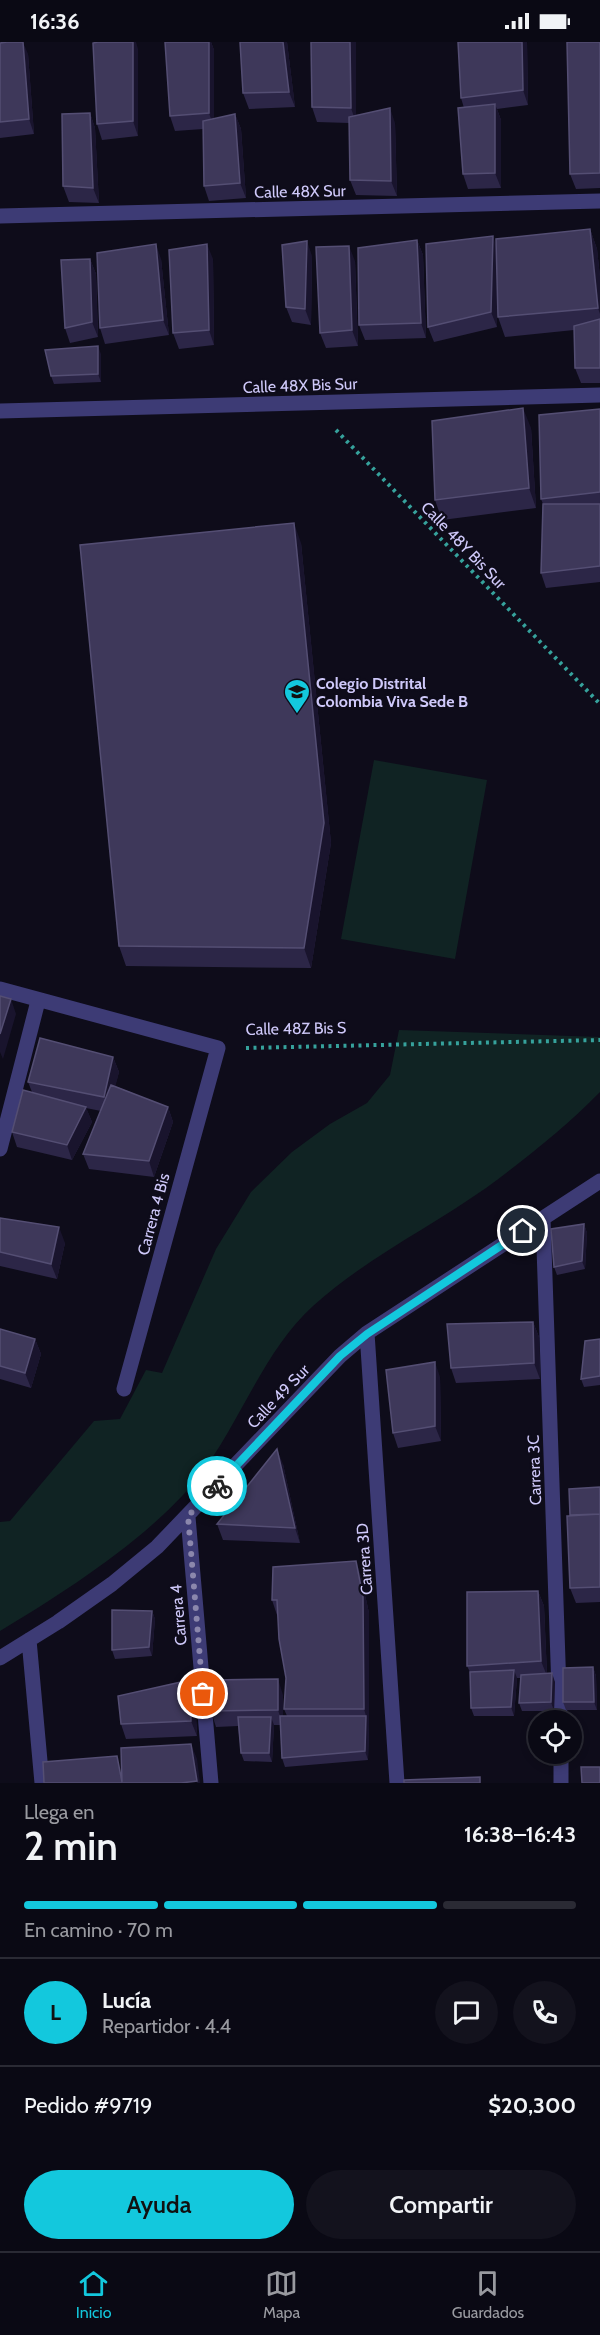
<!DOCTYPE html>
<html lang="es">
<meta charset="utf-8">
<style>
body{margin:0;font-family:Cabin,sans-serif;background:#13121d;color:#f1f3f6;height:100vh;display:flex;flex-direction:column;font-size:22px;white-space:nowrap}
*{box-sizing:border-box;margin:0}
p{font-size:20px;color:#999aa0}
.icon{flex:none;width:33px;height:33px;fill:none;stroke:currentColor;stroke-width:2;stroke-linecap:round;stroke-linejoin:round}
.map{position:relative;height:1741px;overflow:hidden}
.panel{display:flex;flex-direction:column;background:#0a0914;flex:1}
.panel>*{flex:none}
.fabs{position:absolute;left:528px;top:1668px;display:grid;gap:12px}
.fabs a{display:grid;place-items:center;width:54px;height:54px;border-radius:50%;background:#0a0914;box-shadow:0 3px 9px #0003,0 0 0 2px #2a2a34;font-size:30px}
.pin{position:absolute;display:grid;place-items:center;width:51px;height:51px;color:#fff;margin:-26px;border:3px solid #fff;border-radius:50%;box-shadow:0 2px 6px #0007}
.courier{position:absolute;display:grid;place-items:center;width:60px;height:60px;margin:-30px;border:4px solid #13c8dd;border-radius:50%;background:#fff;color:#222;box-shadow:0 2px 8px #0007}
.summary em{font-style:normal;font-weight:600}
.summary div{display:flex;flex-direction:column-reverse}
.summary{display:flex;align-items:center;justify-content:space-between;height:102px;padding:0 24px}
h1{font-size:39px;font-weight:600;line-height:45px}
.bar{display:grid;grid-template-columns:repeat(4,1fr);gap:9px 6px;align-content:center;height:72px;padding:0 24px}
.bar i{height:8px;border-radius:4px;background:#2a2a34}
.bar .on{background:#13c8dd}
.bar p{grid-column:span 4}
.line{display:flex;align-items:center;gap:15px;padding:0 24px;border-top:2px solid #2a2a34}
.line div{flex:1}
.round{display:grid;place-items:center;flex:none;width:63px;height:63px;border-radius:32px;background:#13121d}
.button{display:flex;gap:12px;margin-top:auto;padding:12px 24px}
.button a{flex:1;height:69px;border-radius:36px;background:#13c8dd;color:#111;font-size:24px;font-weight:600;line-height:69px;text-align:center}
.button a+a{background:#13121d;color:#f1f3f6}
.status{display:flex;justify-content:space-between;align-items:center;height:42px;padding:0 30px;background:#0a0914;direction:ltr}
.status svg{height:16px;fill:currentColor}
.tab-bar{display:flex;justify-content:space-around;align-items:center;height:84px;border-top:2px solid #2a2a34;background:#0a0914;font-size:16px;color:#999aa0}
.tab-bar a{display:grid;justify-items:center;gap:3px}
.tab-bar .on{color:#13c8dd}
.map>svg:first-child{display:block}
.green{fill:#102323}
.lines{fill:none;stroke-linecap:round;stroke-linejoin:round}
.path{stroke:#36a29c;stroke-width:4;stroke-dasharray:3 4.5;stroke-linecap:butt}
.minor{stroke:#3d3b75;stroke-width:15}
.wall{fill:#2c2647}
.shaded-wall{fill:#19142d}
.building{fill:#3e385a;stroke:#544e73;stroke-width:1.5}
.done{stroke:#8b87ac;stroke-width:6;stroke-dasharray:0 10.8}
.route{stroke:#13c8dd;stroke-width:8}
.labels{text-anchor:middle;stroke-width:4.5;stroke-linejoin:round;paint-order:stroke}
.street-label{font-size:16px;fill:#cfc9fa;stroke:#0e0c1a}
.poi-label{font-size:16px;font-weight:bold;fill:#cfc9fa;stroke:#0e0c1a;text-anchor:start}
</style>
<div class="status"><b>16:36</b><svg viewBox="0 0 49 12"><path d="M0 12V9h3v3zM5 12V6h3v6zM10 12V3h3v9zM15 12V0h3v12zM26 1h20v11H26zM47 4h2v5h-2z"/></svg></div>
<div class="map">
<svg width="600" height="1741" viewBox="0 0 600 1741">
<rect width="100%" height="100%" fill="#0e0c1a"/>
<path class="green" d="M374,718L487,738L455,917L341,897Z
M399,988L600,995V1050C566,1085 525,1117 486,1146C429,1186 365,1217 313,1264C263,1309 239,1384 197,1437C149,1496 65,1550 0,1589V1480L10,1479L94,1379L120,1377L146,1328L162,1331L216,1207L251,1150L292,1110L330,1082L367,1061L390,1033Z"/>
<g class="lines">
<path class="path" d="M336,388L600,662
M246,1006L600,998"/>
<path class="minor" d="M0,174L600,159
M0,369L600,353
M0,947L218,1006L124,1347
M0,1107L38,959
M543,1176L560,1678
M367,1291L397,1741
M188,1475L211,1741
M29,1598L42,1741
M0,1616L58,1580L112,1542L157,1505L340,1314L367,1291L600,1139
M561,1712V1741"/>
</g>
<path class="wall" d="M165,0H211L214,8V77L235,72L241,87L246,156L209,159L204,144L203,87L175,89L170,74Z
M240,0H287L295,65L249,67L243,51Z
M311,0L356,73L395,81L397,154L356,153L350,138L349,81L317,80L312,65Z
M458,0H527L528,63L497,67L501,78V146L468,147L463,132L464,66L461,56Z
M600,0V146L576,147L570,132Z
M0,1L28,12L34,92L0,96Z
M138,7V94L102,98L97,82Z
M90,71L95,86L99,161L69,160L63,144Z
M590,187L597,207L600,235V341H581L575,326L574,288L505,295L498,275L497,251V285L434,300L428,285L497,205Z
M417,198L423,213L426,296L365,298L359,283Z
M312,214L311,283L292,280L286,265Z
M90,217L96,232L98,295L70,301L65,286Z
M161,217L169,293L105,302L100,286Z
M213,217L214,303L179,307L173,291Z
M355,219L358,304L326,306L320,291Z
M101,312V340L54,342L51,334Z
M600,367V540L546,546L541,531L543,462L541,457Z
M531,386L536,466L442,478L435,458Z
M301,501L331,801L311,926L126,924L119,904Z
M113,1015L119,1030L115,1044L168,1065L173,1080L154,1135L89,1127L83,1112L101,1069L86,1066L92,1080L72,1118L17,1105L12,1090L32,1050L28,1040Z
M0,1176L65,1201L57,1237L0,1224Z
M584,1182L587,1191L585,1227L557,1233L554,1225Z
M533,1280L539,1295L540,1337L456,1341L451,1326Z
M0,1287L35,1297L41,1312L31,1346L0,1337Z
M600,1297V1343L584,1345L581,1337Z
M440,1335L441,1399L398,1406L393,1391Z
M283,1422L300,1501L223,1498L217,1482Z
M600,1445V1560L576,1561L570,1546V1473Z
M361,1534L369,1571V1682L368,1718L285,1725L282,1716L280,1683H274L272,1720L244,1719L241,1711L238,1684L216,1685L211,1669L283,1653V1674H287L284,1667L286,1636L278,1573H277L272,1558Z
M538,1549L544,1564L547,1632L555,1640L554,1669H522L519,1661L521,1636H517L514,1674H474L471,1666L470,1630L467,1624Z
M152,1569L155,1577L152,1614L115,1617L112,1608Z
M593,1625L596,1634L597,1668H566L563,1660Z
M195,1653L197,1694L126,1697L121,1682Z"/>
<path class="shaded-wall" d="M23,0L28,12L34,92L29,77Z
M133,0H136L138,7V94L133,79Z
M209,0H211L214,8V86L209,71Z
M283,0H287L295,65L289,50Z
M350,0H356V81L351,66Z
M522,0H527L528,63L523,48Z
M495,62L501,78V146L495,131Z
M390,66L395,81L397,154L391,139Z
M90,71L95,86L99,161L93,146Z
M235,72L241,87L246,156L240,141Z
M590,187L597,207L600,235V272L598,266Z
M493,194L498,209L497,285L491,270Z
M417,198L423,213L426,296L421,281Z
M307,199L312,214L311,283L305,267Z
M156,202L161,217L169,293L163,278Z
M207,202L213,217L214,303L209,288Z
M349,204L355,219L358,304L352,288Z
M90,217L96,232L98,295L92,280Z
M98,304L101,312V340L98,332Z
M523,366L531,386L536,466L529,446Z
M294,481L301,501L331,801L311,926L304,906Z
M11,957L16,972L3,1017L0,1010V992Z
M113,1015L119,1030L109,1070L104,1055Z
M86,1065L92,1080L72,1118L67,1103Z
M168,1065L173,1080L154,1135L149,1119Z
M584,1182L587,1191L585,1227L582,1219Z
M59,1185L65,1201L57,1237L51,1222Z
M533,1280L539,1295L540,1337L534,1321Z
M35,1297L41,1312L31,1346L25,1331Z
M435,1320L440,1335L441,1399L435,1384Z
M277,1407L283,1422L300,1501L295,1486Z
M356,1519L361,1534L369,1571V1682L368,1718L365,1709L366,1674L364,1667Z
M538,1549L544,1564L547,1634L541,1619Z
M152,1569L155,1577L152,1614L149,1605Z
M593,1625L596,1634L597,1668L594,1660Z
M514,1628L517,1636L514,1674L511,1665Z
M552,1631L555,1640L554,1669L551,1660Z
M278,1637L283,1653V1683L278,1668Z
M190,1638L195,1653L197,1694L191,1679Z
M271,1675L274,1683L272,1720L269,1711Z
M191,1702L197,1717L200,1741H197V1739Z"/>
<path class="building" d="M7,0H23L29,77L0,80V1Z
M98,0H133V79L97,82L93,1Z
M165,0H209V71L170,74Z
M240,0H283L289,50L243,51Z
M311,0H350L351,66L312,65Z
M458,0H522L523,48L461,56Z
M567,0H600V131L570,132Z
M495,62V131L463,132L458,66Z
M390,66L391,139L350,138L349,75Z
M90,71L93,146L63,144L62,72Z
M235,72L240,141L204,144L203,79Z
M590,187L598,266L498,275L496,197Z
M493,194L491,270L428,285L426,202Z
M417,198L421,281L359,283L358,206Z
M307,199L305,267L286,265L282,203Z
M156,202L163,278L100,286L97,211Z
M207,202L209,288L173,291L169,208Z
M349,204L352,288L320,291L316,205Z
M90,217L92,280L65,286L61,218Z
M600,277V326H575L574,284Z
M98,304V332L51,334L45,308Z
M523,366L529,446L435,458L432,379Z
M600,367V450L541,457L539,373Z
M543,462H600V524L541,531Z
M294,481L324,781L304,906L119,904L80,503Z
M0,954L11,957L0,992Z
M40,996L113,1015L104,1055L28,1040Z
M111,1043L168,1065L149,1119L83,1112Z
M23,1048L86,1065L67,1103L12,1090Z
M0,1176L59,1185L51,1222L0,1210Z
M584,1182L582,1219L554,1225L551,1187Z
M533,1280L534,1321L451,1326L447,1282Z
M0,1287L35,1297L25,1331L0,1324Z
M600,1297V1334L581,1337L585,1299Z
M435,1320V1384L393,1391L386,1328Z
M277,1407L295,1486L217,1482Z
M600,1445V1472L570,1473L569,1447Z
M600,1472V1545L570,1546L567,1474Z
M356,1519L363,1555L364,1667H284L286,1636L279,1597L277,1558H272L273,1525Z
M538,1549L541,1619L467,1624V1550Z
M112,1568L152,1569L149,1605L112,1608Z
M593,1625L594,1660H563V1626Z
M514,1628L511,1665L471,1666L470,1630Z
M552,1631L551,1660L519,1661L521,1633Z
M278,1637V1668L211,1669L212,1638Z
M190,1638L191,1679L121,1682L118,1654Z
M280,1674H366L365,1709L282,1716Z
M238,1675H271L269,1711H241Z
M191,1702L197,1739L181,1741H44L43,1720L117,1714L122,1740L121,1706Z
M581,1725H600V1741H582Z
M480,1735V1741H404V1738Z"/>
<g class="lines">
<path class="done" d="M203,1652L188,1474L217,1444"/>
<path class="route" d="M217,1444L340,1314L367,1292L523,1189"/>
</g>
<defs>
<symbol id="school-pin" viewBox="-11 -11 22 30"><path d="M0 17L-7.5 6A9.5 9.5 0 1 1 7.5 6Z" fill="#13c8dd" stroke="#0e0c1a"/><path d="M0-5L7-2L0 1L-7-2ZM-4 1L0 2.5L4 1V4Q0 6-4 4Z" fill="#111"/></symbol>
</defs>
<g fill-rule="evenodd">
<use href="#school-pin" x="282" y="635" width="30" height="40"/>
</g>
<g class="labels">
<g class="street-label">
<text transform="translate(300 149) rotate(-1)" y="6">Calle 48X Sur</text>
<text transform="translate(300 343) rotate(-2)" y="6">Calle 48X Bis Sur</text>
<text transform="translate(464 503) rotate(46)" y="6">Calle 48Y Bis Sur</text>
<text transform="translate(296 986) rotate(-1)" y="6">Calle 48Z Bis S</text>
<text transform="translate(153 1172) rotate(-75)" y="6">Carrera 4 Bis</text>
<text transform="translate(278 1354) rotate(-46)" y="6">Calle 49 Sur</text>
<text transform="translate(534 1428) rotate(-92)" y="6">Carrera 3C</text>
<text transform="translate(364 1517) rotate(-94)" y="6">Carrera 3D</text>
<text transform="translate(178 1573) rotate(-95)" y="6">Carrera 4</text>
</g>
<g class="poi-label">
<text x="316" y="647">Colegio Distrital<tspan x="316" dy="18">Colombia Viva Sede B</tspan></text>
</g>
</g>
</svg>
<div class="fabs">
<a><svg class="icon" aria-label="locate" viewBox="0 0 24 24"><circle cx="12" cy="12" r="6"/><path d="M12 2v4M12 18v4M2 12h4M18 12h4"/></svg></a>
</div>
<div class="pin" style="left:203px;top:1652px;background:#ea580c"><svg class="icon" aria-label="bag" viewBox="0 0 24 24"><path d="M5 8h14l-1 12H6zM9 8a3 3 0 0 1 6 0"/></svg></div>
<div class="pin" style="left:523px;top:1189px;background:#1f2937"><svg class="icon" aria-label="home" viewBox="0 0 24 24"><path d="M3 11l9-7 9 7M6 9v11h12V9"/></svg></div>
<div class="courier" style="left:217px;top:1444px"><svg class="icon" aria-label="bike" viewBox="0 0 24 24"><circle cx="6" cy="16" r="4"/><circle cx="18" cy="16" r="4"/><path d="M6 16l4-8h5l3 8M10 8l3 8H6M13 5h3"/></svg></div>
</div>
<section class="panel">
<div class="summary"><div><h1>2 min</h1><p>Llega en</p></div><em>16:38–16:43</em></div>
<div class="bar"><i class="on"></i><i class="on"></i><i class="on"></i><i></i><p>En camino · 70 m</p></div>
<div class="line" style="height:108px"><b class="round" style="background:#13c8dd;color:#111">L</b><div><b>Lucía</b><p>Repartidor · 4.4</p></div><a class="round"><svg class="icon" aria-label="chat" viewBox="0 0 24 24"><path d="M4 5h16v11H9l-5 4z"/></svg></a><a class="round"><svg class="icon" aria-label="phone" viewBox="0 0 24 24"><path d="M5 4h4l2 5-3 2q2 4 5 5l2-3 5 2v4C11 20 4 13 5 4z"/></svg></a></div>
<div class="line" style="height:78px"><div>Pedido #9719</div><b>$20,300</b></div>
<div class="button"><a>Ayuda</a><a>Compartir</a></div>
</section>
<nav class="tab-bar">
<a class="on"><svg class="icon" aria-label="home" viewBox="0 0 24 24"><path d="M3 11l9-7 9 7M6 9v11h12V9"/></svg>Inicio</a>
<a><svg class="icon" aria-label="map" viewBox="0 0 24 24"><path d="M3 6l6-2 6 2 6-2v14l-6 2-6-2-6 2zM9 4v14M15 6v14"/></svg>Mapa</a>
<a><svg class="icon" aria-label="saved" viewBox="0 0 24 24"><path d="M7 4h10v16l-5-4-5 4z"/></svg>Guardados</a>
</nav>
